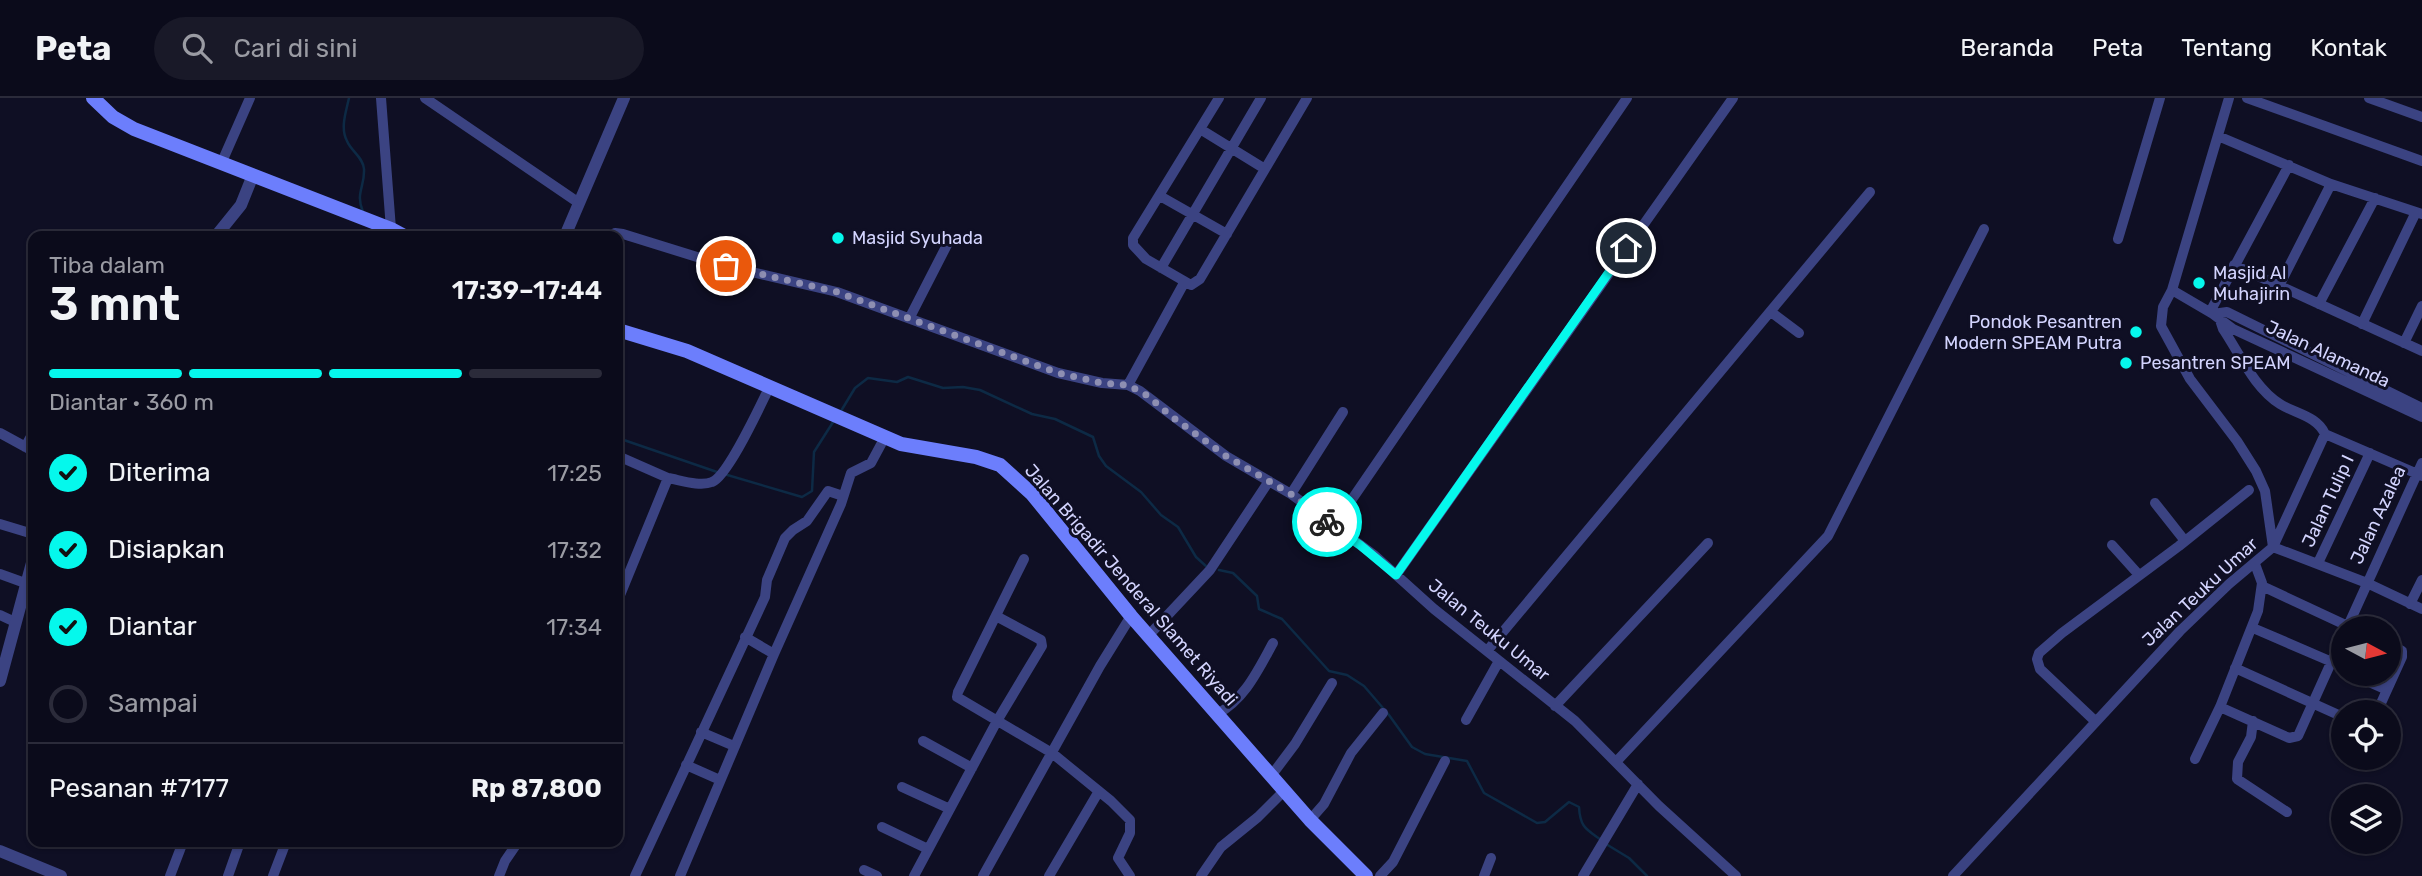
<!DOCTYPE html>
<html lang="id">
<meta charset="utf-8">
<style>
body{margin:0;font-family:Rubik,sans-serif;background:#191928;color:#f1f3f6;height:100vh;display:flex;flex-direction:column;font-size:26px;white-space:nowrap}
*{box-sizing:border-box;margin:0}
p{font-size:23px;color:#9a9ba3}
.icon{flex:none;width:38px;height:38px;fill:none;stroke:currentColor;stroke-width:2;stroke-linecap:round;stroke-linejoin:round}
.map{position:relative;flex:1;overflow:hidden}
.sheet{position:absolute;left:28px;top:133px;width:595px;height:616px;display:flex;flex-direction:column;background:#0b0b1b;border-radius:14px;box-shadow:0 2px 5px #0004,0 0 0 2px #2b2b3a}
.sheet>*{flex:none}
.needle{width:46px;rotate:97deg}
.controls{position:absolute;left:2331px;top:518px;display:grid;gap:14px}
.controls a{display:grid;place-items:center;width:70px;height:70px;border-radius:50%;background:#0b0b1b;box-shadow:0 2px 5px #0004,0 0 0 2px #2b2b3a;font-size:35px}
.pin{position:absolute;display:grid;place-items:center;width:60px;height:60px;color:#fff;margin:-30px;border:4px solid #fff;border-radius:50%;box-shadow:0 2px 7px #0007}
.courier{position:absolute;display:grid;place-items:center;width:70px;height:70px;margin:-35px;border:5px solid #05f8ec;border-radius:50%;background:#fff;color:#222;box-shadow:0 2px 9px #0007}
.headline em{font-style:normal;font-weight:600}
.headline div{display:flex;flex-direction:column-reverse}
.headline{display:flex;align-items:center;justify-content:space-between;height:119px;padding:0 21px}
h1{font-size:46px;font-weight:600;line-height:52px}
.bar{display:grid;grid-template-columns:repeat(4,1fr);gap:10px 7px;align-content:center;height:84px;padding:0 21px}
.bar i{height:9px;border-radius:5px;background:#2b2b3a}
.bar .active{background:#05f8ec}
.bar p{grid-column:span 4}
.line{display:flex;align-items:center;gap:18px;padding:0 21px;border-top:2px solid #2b2b3a}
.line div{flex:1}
ol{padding:0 21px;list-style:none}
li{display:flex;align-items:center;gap:21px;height:77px}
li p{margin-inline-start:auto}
li .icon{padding:7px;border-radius:50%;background:#05f8ec;color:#111;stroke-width:4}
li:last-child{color:#9a9ba3}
li i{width:38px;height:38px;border:4px solid #2b2b3a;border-radius:50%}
header{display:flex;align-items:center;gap:42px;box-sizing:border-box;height:98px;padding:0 35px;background:#0b0b1b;border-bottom:2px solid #2b2b3a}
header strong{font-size:33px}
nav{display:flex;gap:38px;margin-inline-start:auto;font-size:24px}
.search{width:490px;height:63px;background:#191928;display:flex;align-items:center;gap:18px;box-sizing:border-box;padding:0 24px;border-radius:38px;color:#9a9ba3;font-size:26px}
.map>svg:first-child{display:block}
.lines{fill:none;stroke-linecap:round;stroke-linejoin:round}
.stream{stroke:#0d2a45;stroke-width:2.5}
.minor{stroke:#3b4382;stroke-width:10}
.tertiary{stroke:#3b4382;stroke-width:12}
.secondary{stroke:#6c7efc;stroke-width:14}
.done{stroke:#8e8fb2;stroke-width:7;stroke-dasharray:0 12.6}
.route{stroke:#05f8ec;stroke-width:9}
.poi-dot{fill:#05f8ec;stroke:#0f0f24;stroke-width:2.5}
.labels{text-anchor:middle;stroke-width:6;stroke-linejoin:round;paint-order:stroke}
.poi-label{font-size:18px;fill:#d3d4fe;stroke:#0f0f24;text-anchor:start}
.street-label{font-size:18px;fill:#d3d4fe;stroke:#0f0f24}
</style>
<header>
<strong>Peta</strong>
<div class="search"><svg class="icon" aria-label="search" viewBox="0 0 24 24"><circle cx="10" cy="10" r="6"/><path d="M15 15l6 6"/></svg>Cari di sini</div>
<nav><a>Beranda</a><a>Peta</a><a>Tentang</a><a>Kontak</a></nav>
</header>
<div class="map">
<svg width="2422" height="778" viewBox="0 0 2422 778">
<rect width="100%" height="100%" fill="#0f0f24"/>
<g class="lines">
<path class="stream" d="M349,0C346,14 340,30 347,43C351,53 363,59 364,71C365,89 355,95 363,114
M841,313L855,290L868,280L897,284L908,279L943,290L963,289L980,292L1032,316L1055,321L1093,339L1099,358L1106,368L1141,394L1161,417L1178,429L1196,459L1207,469
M618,340L717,374
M724,376L802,399L812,393L814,354L835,321
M1219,472L1233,475L1257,498L1259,511L1282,521L1329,573L1347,577L1364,588L1389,617L1412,649L1425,656L1467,663L1484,695L1537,725L1545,724L1569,704L1579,709C1580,729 1586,731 1601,742
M1606,746L1629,760L1647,778"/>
<path class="minor" d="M381,0L391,131
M425,0L579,105
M1219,0L1133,140V147L1146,161L1191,187L1200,181L1307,0
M2247,0L2422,63
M2369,0L2422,19
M1200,31L1265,71
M2218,38L2331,86L2422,116
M221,66L250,0
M1160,98L1227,136
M611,138L615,135L623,136L726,168L837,194L1058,275L1102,285L1128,287L1140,293L1226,358L1291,396L1374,457L1434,511L1575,623L1659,708L1736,778
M2118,141L2160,0
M2234,167L2422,253
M1161,170L1261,0
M2279,188L2331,86
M2172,192L2213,216L2233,231L2422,319
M2319,206L2375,100
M1771,214L1799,235
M2210,214L2289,67
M2213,216L2227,214L2422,310
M910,219L949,143
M2220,222L2223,231C2240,256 2254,290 2280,306C2296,316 2317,318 2325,336L2422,378
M2362,226L2416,114
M2404,245L2422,208
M1128,287L1184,185
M0,335L33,353
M2325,336L2273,449L2367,485L2422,511
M25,349L33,335
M618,358L668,380
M1291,396L1343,314
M2155,405L2185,443
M0,426L33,436
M1333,429L1627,0
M2112,447L2139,477
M1024,461L958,594L957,599L1052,655L1111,703L1130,722V735L1118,760L1130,778
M2318,465L2370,355
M0,476L25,485
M1396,477L1733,0
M2262,488L2352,530
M618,502L668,380C680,382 700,389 712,384C728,378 760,308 769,290
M2410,506L2422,482
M0,517L15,524
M2253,530L2332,564
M2347,530L2422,365
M1149,537L1210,472L1269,383
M745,539L774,556
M1487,553L1870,94
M2235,570L2343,619
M2351,576L2387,592
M1555,608L1708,445
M2220,609L2289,640L2298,638L2343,538
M2377,614L2402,559V553L2389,546
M1217,616C1245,601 1258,572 1273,545
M1466,622L1499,563
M2095,623L2040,571L2037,561L2039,555L2062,535L2179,448L2249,392
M2253,623L2251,639L2238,664L2237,681L2287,714
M701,634L734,648
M923,643L972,670
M2195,661L2220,609L2258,513L2262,485L2255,466
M1616,664L1828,438L1984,131
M686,667L720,682
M1271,678L1295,646L1332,585
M902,689L950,711
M1310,722L1324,706L1351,655L1383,615
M882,729L928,751
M864,772L877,778
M170,778L183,744
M228,778L240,744
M273,778L286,744
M499,778L505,763L518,744
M635,778L765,499L767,482L785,440L793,432L807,423L828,393L843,398
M680,778L774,556L841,406L851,375L871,365L885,339
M914,778L997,623L1042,548L1041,542L996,518
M983,778L1100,568L1131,518
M1049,778L1099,693
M1201,778L1221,749L1258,719L1284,693
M1380,778L1393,764L1445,663
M1484,778L1491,760
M1583,778L1638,686
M1953,778L2180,533L2229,486L2273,449L2265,393L2256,373L2237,343L2190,281L2161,228L2163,209L2172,192L2229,0"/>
<path class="tertiary" d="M216,138L241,107L253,77
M565,138L624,0
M0,583L33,461
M0,753L61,778"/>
<path class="secondary" d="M93,0L113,19L134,31L391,131L404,138
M618,232L687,253L901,346L976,359L1000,367L1032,396L1131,518L1310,722L1366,778"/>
</g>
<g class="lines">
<path class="done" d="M726,168L837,194L1058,275L1102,285L1128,287L1148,298L1171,318L1226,358L1291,396L1327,424"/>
<path class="route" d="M1327,424L1360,447L1396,477L1626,150"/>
</g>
<g class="poi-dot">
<circle cx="838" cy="140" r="7"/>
<circle cx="2199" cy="185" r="7"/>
<circle cx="2136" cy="234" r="7"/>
<circle cx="2126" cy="265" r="7"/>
</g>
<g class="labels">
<g class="poi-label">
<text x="852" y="146">Masjid Syuhada</text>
<text x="2213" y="181">Masjid Al<tspan x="2213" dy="21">Muhajirin</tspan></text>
<text x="2122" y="230" text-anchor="end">Pondok Pesantren<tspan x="2122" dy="21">Modern SPEAM Putra</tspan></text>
<text x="2140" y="271">Pesantren SPEAM</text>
</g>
<g class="street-label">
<text transform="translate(2328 256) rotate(25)" y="6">Jalan Alamanda</text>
<text transform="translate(2328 403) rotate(-65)" y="6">Jalan Tulip I</text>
<text transform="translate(2378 417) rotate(-65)" y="6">Jalan Azalea</text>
<text transform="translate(1131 487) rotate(49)" y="6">Jalan Brigadir Jenderal Slamet Riyadi</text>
<text transform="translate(2200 494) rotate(-43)" y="6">Jalan Teuku Umar</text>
<text transform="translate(1489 532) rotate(39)" y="6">Jalan Teuku Umar</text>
</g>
</g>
</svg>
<div class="controls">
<a><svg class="needle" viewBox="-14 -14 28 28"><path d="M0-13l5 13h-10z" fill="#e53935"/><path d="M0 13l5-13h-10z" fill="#9a9ba3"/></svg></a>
<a><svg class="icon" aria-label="locate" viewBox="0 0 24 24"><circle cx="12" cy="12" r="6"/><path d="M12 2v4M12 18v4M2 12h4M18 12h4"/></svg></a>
<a><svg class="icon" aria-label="layers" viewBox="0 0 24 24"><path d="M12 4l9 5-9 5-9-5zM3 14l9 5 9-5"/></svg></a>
</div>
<div class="pin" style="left:726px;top:168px;background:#ea580c"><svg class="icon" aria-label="bag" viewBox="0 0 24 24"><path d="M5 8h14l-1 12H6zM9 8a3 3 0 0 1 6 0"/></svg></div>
<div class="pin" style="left:1626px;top:150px;background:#1f2937"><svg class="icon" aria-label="home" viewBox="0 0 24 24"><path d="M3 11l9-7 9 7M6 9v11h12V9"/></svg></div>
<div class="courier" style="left:1327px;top:424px"><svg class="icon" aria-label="bike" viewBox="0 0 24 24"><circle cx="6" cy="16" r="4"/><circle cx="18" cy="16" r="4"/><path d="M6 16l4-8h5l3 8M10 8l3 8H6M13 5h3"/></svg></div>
<section class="sheet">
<div class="headline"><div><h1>3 mnt</h1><p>Tiba dalam</p></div><em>17:39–17:44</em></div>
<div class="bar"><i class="active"></i><i class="active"></i><i class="active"></i><i></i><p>Diantar · 360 m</p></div>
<ol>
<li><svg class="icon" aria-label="check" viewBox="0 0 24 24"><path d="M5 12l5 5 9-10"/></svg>Diterima<p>17:25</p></li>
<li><svg class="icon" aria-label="check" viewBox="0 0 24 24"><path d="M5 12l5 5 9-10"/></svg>Disiapkan<p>17:32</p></li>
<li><svg class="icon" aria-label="check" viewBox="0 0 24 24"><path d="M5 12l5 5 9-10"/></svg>Diantar<p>17:34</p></li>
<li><i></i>Sampai</li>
</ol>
<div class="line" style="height:91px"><div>Pesanan #7177</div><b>Rp 87,800</b></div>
</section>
</div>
